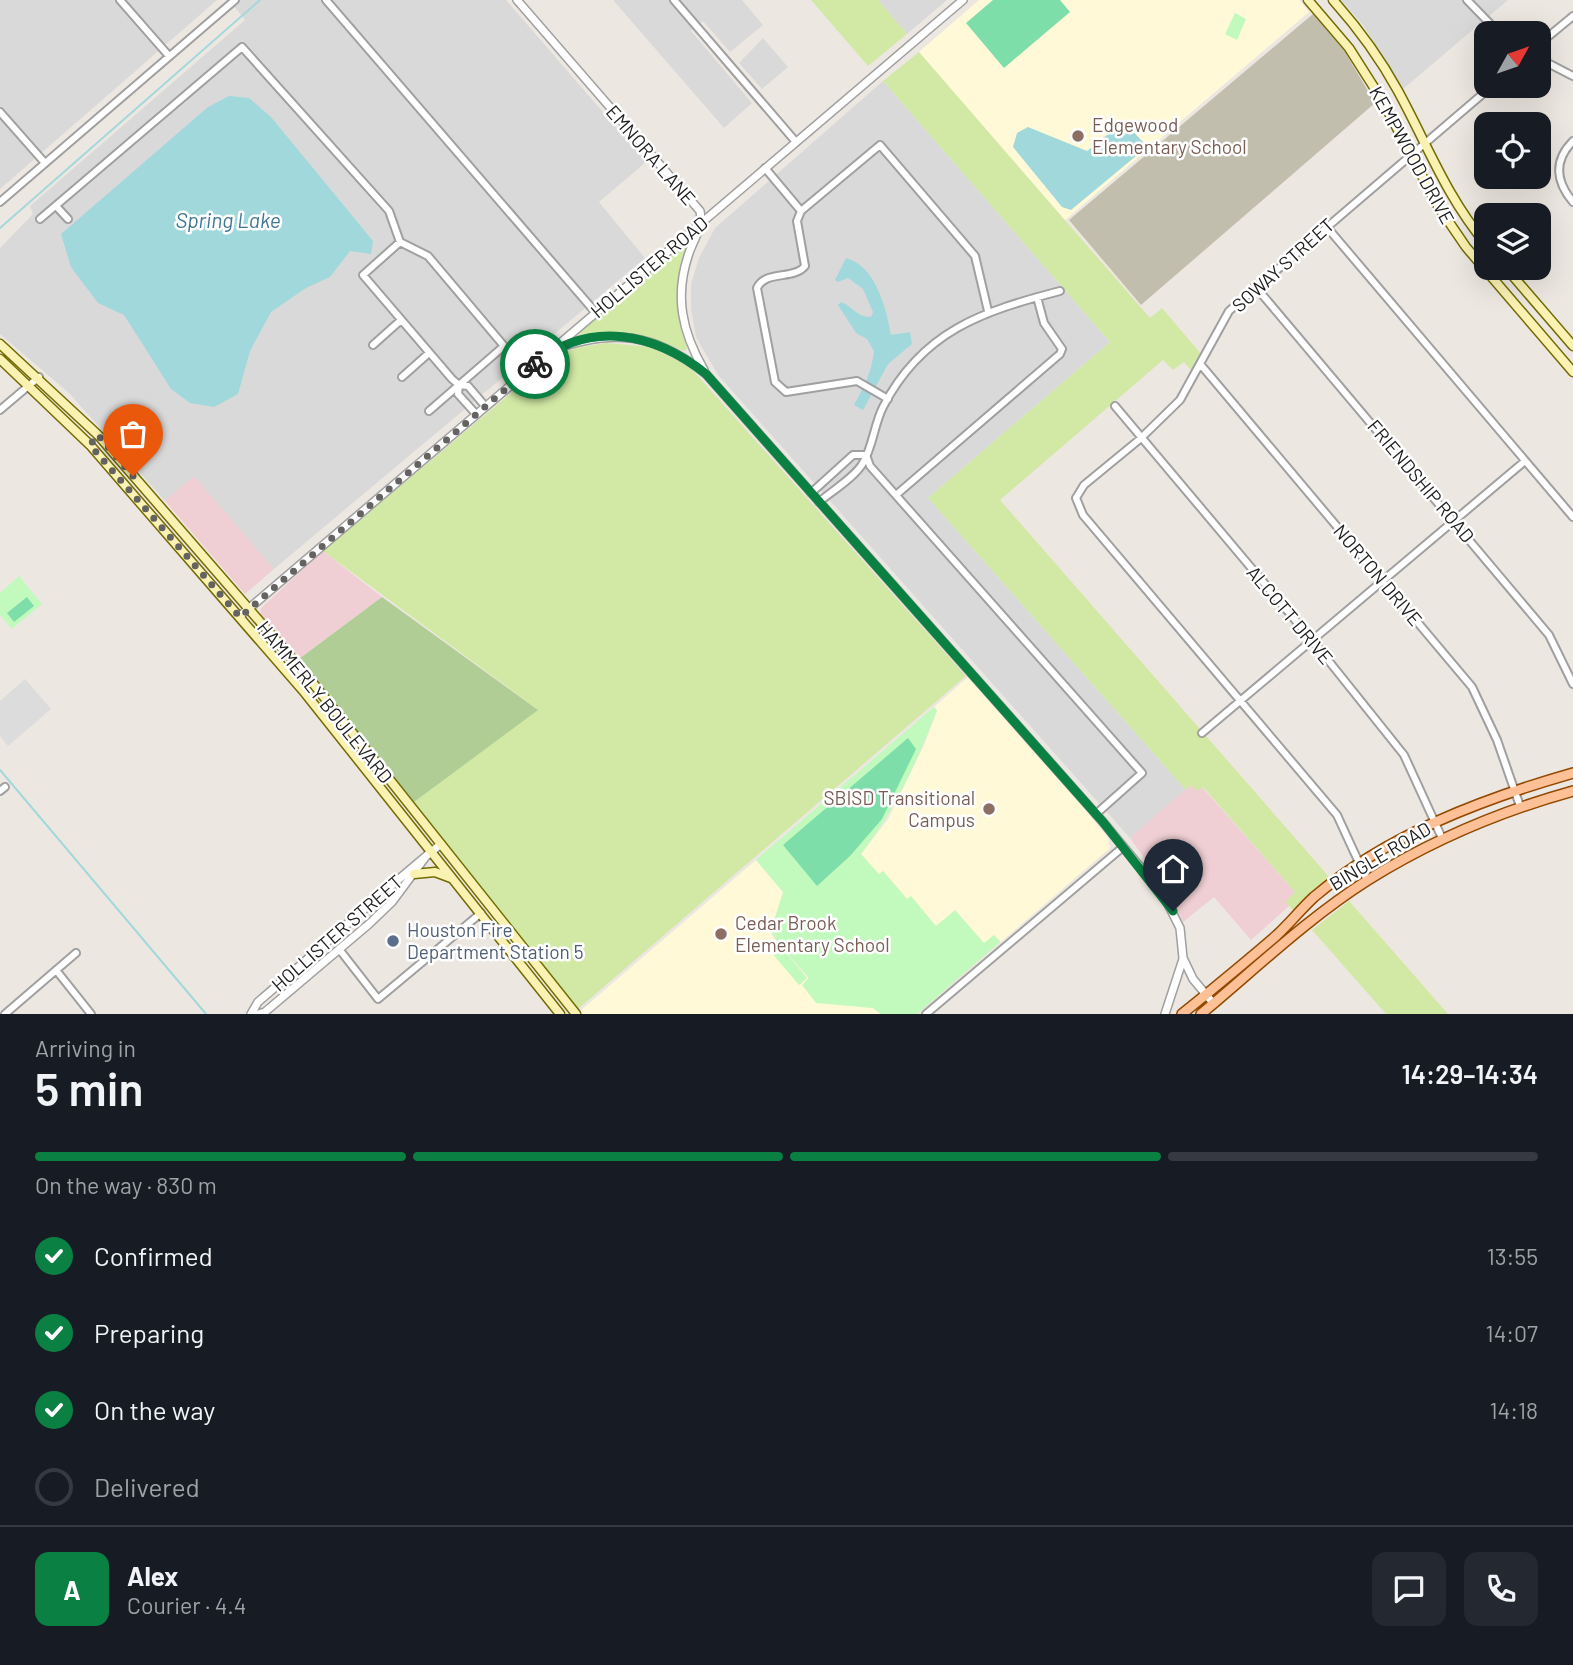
<!DOCTYPE html>
<meta charset="utf-8">
<style>
body{margin:0;font-family:Barlow,sans-serif;background:#242831;color:#f1f3f6;height:100vh;display:flex;flex-direction:column;font-size:26px;white-space:nowrap}
*{box-sizing:border-box;margin:0}
p{font-size:23px;color:#9ea1a6}
.icon{flex:none;width:38px;height:38px;fill:none;stroke:currentColor;stroke-width:2;stroke-linecap:round;stroke-linejoin:round}
.map{position:relative;height:1014px;overflow:hidden}
.sheet{display:flex;flex-direction:column;background:#171b24;flex:1}
.sheet>*{flex:none}
.needle{width:46px;rotate:50deg}
.buttons{position:absolute;left:1474px;top:21px;display:grid;gap:14px}
.buttons a{display:grid;place-items:center;width:77px;height:77px;border-radius:14px;background:#171b24;box-shadow:0 7px 28px #0002;font-size:35px}
.pin{position:absolute;display:grid;place-items:center;width:60px;height:60px;color:#fff;margin:-72px -30px;border-radius:50% 50% 50% 0;rotate:-45deg;box-shadow:0 0 7px #0007}
.pin .icon{rotate:45deg}
.courier{position:absolute;display:grid;place-items:center;width:70px;height:70px;margin:-35px;border:5px solid #0b8043;border-radius:50%;background:#fff;color:#222;box-shadow:0 2px 9px #0007}
.overview em{font-style:normal;font-weight:600}
.overview div{display:flex;flex-direction:column-reverse}
.overview{display:flex;align-items:center;justify-content:space-between;height:119px;padding:0 35px}
h1{font-size:46px;font-weight:600;line-height:52px}
.bar{display:grid;grid-template-columns:repeat(4,1fr);gap:10px 7px;align-content:center;height:84px;padding:0 35px}
.bar i{height:9px;border-radius:5px;background:#363941}
.bar .current{background:#0b8043}
.bar p{grid-column:span 4}
.line{display:flex;align-items:center;gap:18px;padding:0 35px;border-top:2px solid #363941}
.line div{flex:1}
.round{display:grid;place-items:center;flex:none;width:74px;height:74px;border-radius:14px;background:#242831}
ol{padding:0 35px;list-style:none}
li{display:flex;align-items:center;gap:21px;height:77px}
li p{margin-inline-start:auto}
li .icon{padding:7px;border-radius:50%;background:#0b8043;color:#fff;stroke-width:4}
li:last-child{color:#9ea1a6}
li i{width:38px;height:38px;border:4px solid #363941;border-radius:50%}
.map>svg:first-child{display:block}
.residential{fill:#dad9d9;fill-rule:evenodd}
.commercial{fill:#efcfd3}
.education{fill:#fff9d8}
.construction{fill:#c2bead}
.grass{fill:#d2e9a5}
.forest{fill:#afcd95}
.park{fill:#c1fabc}
.pitch{fill:#7ddea9}
.parking{fill:#dcdcdc}
.water{fill:#a0d8dc}
.lines{fill:none;stroke-linecap:round;stroke-linejoin:round}
.stream{stroke:#a0d8dc;stroke-width:2}
.minor-casing{stroke:#a0a0a0;stroke-width:10}
.tertiary-casing{stroke:#a0a0a0;stroke-width:10}
.secondary-casing{stroke:#726b03;stroke-width:11}
.primary-casing{stroke:#934a00;stroke-width:12}
.minor{stroke:#fff;stroke-width:6}
.tertiary{stroke:#fff;stroke-width:7}
.secondary{stroke:#faf2b3;stroke-width:8}
.primary{stroke:#fdc097;stroke-width:9}
.done{stroke:#656361;stroke-width:7;stroke-dasharray:0 12.6}
.route{stroke:#0b8043;stroke-width:9}
.education-dot{fill:#8d6e63;stroke:#fff;stroke-width:2.5}
.service-dot{fill:#5c6f8a;stroke:#fff;stroke-width:2.5}
.labels{text-anchor:middle;stroke-width:5;stroke-linejoin:round;paint-order:stroke}
.education-label{font-size:19px;fill:#785e54;stroke:#fff;text-anchor:start}
.street-label{font-size:19px;fill:#1c1c1c;stroke:#fff}
.service-label{font-size:19px;fill:#4e5e75;stroke:#fff;text-anchor:start}
.water-label{font-size:21px;font-style:italic;fill:#407894;stroke:#fff}
</style>
<div class="map">
<svg width="1573" height="1014" viewBox="0 0 1573 1014">
<rect width="100%" height="100%" fill="#ede7e1"/>
<path class="residential" d="M0,0H217L0,189Z
M229,0H506L646,162L599,202L645,258L274,569L194,477L165,501L69,393L0,334V248L33,214L30,206L245,20ZM261,108L373,241L350,250L269,310L247,350Z
M613,0H742L763,25L730,52L703,21L691,31L752,103L724,128Z
M878,0H947L907,34Z
M1341,0H1508L1403,89L1363,25Z
M763,38L788,67L762,89L739,63Z
M883,81L1110,342L928,498L1186,790L1130,838L718,375L696,337L691,309V284L699,258L715,228Z"/>
<path class="commercial" d="M194,476L274,569L245,594L165,501Z
M323,551L382,597L299,659L260,614L261,608Z
M1191,785L1202,787L1295,892L1286,902L1289,906L1251,940L1214,897L1183,922L1165,887L1130,838Z"/>
<path class="education" d="M979,0H1299L1309,12L1064,221L919,52Z
M968,677L1078,800L1108,838L1110,848L1001,942L994,935L985,944L936,927L910,897L907,899L883,871L879,875L861,854L888,819L924,745L937,711L934,707Z
M756,860L783,892L771,931L773,937L809,979L821,1002L873,1008L881,1014H581L579,1012Z"/>
<path class="construction" d="M1313,14L1345,52L1375,103L1141,305L1069,220Z"/>
<path class="grass" d="M811,0H878L907,34L868,66Z
M919,52L1150,318L1162,308L1201,354L1192,371L1184,362L1173,370L1163,360L1000,500L1330,878L1294,911L1285,902L1295,892L1203,787L1197,791L1191,785L1186,790L928,498L1110,342L883,81Z
M687,241L690,243C679,284 674,306 687,348L685,351L638,336L617,333L579,338L581,330Z
M606,343L652,347L688,365L966,676L578,1009L414,802L537,709L323,551L553,358L576,348Z
M1349,901L1448,1014H1386L1312,930Z"/>
<path class="forest" d="M382,597L538,710L414,802L299,659Z"/>
<path class="park" d="M1235,13L1246,19L1237,40L1225,34Z
M19,576L42,604L12,629L0,615V593Z
M934,707L937,710C917,762 895,810 861,854L879,874L883,871L907,899L911,896L936,926L955,910L984,943L994,935L1000,942L917,1014H881L873,1008L816,1003L802,985L809,978L781,946L807,978L799,985L771,952L780,945L771,931L783,892L756,860Z"/>
<path class="pitch" d="M993,0H1060L1070,12L1004,68L966,23Z
M27,597L34,606L14,622L7,613Z
M908,738L916,749L882,819L850,856L817,886L783,845Z"/>
<path class="parking" d="M25,679L51,709L8,746L0,736V701Z"/>
<path class="water" d="M229,96L249,98L271,117L373,241L371,254L350,251L330,277L306,288L271,312L250,351L238,394L214,407L190,403L171,389L124,315L98,303L71,267L61,234L208,107Z
M1126,124L1143,142L1142,151L1071,210L1062,207L1013,147L1017,133L1028,127L1087,151L1118,126Z
M846,258C876,266 886,308 891,335L910,332L912,344L888,364L863,410L854,405C864,387 872,371 874,351L867,339L856,333L838,305L841,302C852,306 858,318 871,317L873,312L863,289L848,278L838,282L835,280Z"/>
<g class="lines">
<path class="stream" d="M0,228L260,0
M0,770L206,1014"/>
<defs>
<path id="minor" d="M120,0L169,56
M326,0L596,313
M674,0L796,142
M1467,0L1499,33
M1538,45L1573,16
M1538,58L1573,76
M0,112L45,163
M1573,141C1553,161 1556,182 1573,202
M765,168L801,211L797,221L805,266C794,280 765,270 757,288L775,382L786,392L857,381L888,399
M0,202L235,0
M56,206L68,219
M801,211L880,145L975,256L988,311
M40,219L242,47L389,211L400,242L428,256L504,346L429,411
M1326,226L1573,517
M400,242L363,275L452,379L459,385L468,386L485,406
M1255,286L1549,635L1573,684
M373,345L401,320
M1201,365L1472,687L1497,740L1520,806
M402,377L429,353
M459,385L458,394L476,414
M1115,406L1312,640L1404,755L1442,838
M0,410L39,377
M866,455L870,466L1142,773L1096,814
M811,493L853,455H866
M896,495L1060,354L1062,349L1044,323L1037,297
M819,502C832,491 855,477 863,463C873,446 874,425 883,407C922,331 983,311 1060,291
M1202,733L1525,461
M0,791L5,787
M1367,880L1337,815L1083,515L1076,498L1084,485L1140,439L1180,400L1229,311L1492,86
M339,949L378,999L481,913
M56,970L91,1014
M5,1014L76,953
M926,1014L1123,847"/>
<path id="tertiary" d="M517,0L700,211C703,227 694,239 689,253C674,296 682,332 704,370
M552,350C613,328 655,333 706,374L1103,822L1164,896L1180,928L1183,958L1193,979L1213,1003
M240,616L963,0
M251,1014L258,1002C319,950 379,894 441,844
M258,1014L265,1012L369,924L392,902L427,855
M1165,1014L1183,959"/>
<path id="secondary" d="M1308,0L1349,48L1382,100L1438,206L1466,247L1573,372
M1333,0C1358,28 1380,58 1398,91C1427,144 1446,196 1486,244
M1506,268L1573,346
M0,344L98,435L308,677L576,1014
M0,359L90,445L305,693L560,1014
M414,874L435,872L451,878"/>
<path id="primary" d="M1182,1014C1214,988 1246,962 1277,935C1290,923 1301,909 1314,897C1387,835 1482,799 1573,773
M1201,1014C1255,969 1308,918 1368,880C1432,840 1501,811 1573,791"/>
</defs>
<use href="#minor" class="minor-casing"/>
<use href="#tertiary" class="tertiary-casing"/>
<use href="#secondary" class="secondary-casing"/>
<use href="#primary" class="primary-casing"/>
<use href="#minor" class="minor"/>
<use href="#tertiary" class="tertiary"/>
<use href="#secondary" class="secondary"/>
<use href="#primary" class="primary"/>
</g>
<g class="lines">
<path class="done" d="M133,476L98,435L90,445L240,617L535,364"/>
<path class="route" d="M535,364C590,319 655,333 706,374L1103,822L1173,911"/>
</g>
<g class="education-dot">
<circle cx="1078" cy="136" r="7"/>
<circle cx="989" cy="809" r="7"/>
<circle cx="721" cy="934" r="7"/>
</g>
<circle class="service-dot" cx="393" cy="941" r="7"/>
<g class="labels">
<g class="education-label">
<text x="1092" y="132">Edgewood<tspan x="1092" dy="22">Elementary School</tspan></text>
<text x="975" y="805" text-anchor="end">SBISD Transitional<tspan x="975" dy="22">Campus</tspan></text>
<text x="735" y="930">Cedar Brook<tspan x="735" dy="22">Elementary School</tspan></text>
</g>
<g class="street-label">
<text transform="translate(651 155) rotate(49)" y="7">EMNORA LANE</text>
<text transform="translate(1412 155) rotate(61)" y="7">KEMPWOOD DRIVE</text>
<text transform="translate(1283 265) rotate(-42)" y="7">SOWAY STREET</text>
<text transform="translate(649 267) rotate(-40)" y="7">HOLLISTER ROAD</text>
<text transform="translate(1421 481) rotate(50)" y="7">FRIENDSHIP ROAD</text>
<text transform="translate(1378 575) rotate(50)" y="7">NORTON DRIVE</text>
<text transform="translate(1290 615) rotate(50)" y="7">ALCOTT DRIVE</text>
<text transform="translate(325 702) rotate(51)" y="7">HAMMERLY BOULEVARD</text>
<text transform="translate(1380 856) rotate(-31)" y="7">BINGLE ROAD</text>
<text transform="translate(337 933) rotate(-41)" y="7">HOLLISTER STREET</text>
</g>
<g class="service-label">
<text x="407" y="937">Houston Fire<tspan x="407" dy="22">Department Station 5</tspan></text>
</g>
<g class="water-label">
<text x="228" y="228">Spring Lake</text>
</g>
</g>
</svg>
<div class="buttons">
<a><svg class="needle" viewBox="-14 -14 28 28"><path d="M0-13l5 13h-10z" fill="#e53935"/><path d="M0 13l5-13h-10z" fill="#9ea1a6"/></svg></a>
<a><svg class="icon" aria-label="locate" viewBox="0 0 24 24"><circle cx="12" cy="12" r="6"/><path d="M12 2v4M12 18v4M2 12h4M18 12h4"/></svg></a>
<a><svg class="icon" aria-label="layers" viewBox="0 0 24 24"><path d="M12 4l9 5-9 5-9-5zM3 14l9 5 9-5"/></svg></a>
</div>
<div class="pin" style="left:133px;top:476px;background:#ea580c"><svg class="icon" aria-label="bag" viewBox="0 0 24 24"><path d="M5 8h14l-1 12H6zM9 8a3 3 0 0 1 6 0"/></svg></div>
<div class="pin" style="left:1173px;top:911px;background:#1f2937"><svg class="icon" aria-label="home" viewBox="0 0 24 24"><path d="M3 11l9-7 9 7M6 9v11h12V9"/></svg></div>
<div class="courier" style="left:535px;top:364px"><svg class="icon" aria-label="bike" viewBox="0 0 24 24"><circle cx="6" cy="16" r="4"/><circle cx="18" cy="16" r="4"/><path d="M6 16l4-8h5l3 8M10 8l3 8H6M13 5h3"/></svg></div>
</div>
<section class="sheet">
<div class="overview"><div><h1>5 min</h1><p>Arriving in</p></div><em>14:29–14:34</em></div>
<div class="bar"><i class="current"></i><i class="current"></i><i class="current"></i><i></i><p>On the way · 830 m</p></div>
<ol>
<li><svg class="icon" aria-label="check" viewBox="0 0 24 24"><path d="M5 12l5 5 9-10"/></svg>Confirmed<p>13:55</p></li>
<li><svg class="icon" aria-label="check" viewBox="0 0 24 24"><path d="M5 12l5 5 9-10"/></svg>Preparing<p>14:07</p></li>
<li><svg class="icon" aria-label="check" viewBox="0 0 24 24"><path d="M5 12l5 5 9-10"/></svg>On the way<p>14:18</p></li>
<li><i></i>Delivered</li>
</ol>
<div class="line" style="height:126px"><b class="round" style="background:#0b8043;color:#fff">A</b><div><b>Alex</b><p>Courier · 4.4</p></div><a class="round"><svg class="icon" aria-label="chat" viewBox="0 0 24 24"><path d="M4 5h16v11H9l-5 4z"/></svg></a><a class="round"><svg class="icon" aria-label="phone" viewBox="0 0 24 24"><path d="M5 4h4l2 5-3 2q2 4 5 5l2-3 5 2v4C11 20 4 13 5 4z"/></svg></a></div>
</section>
